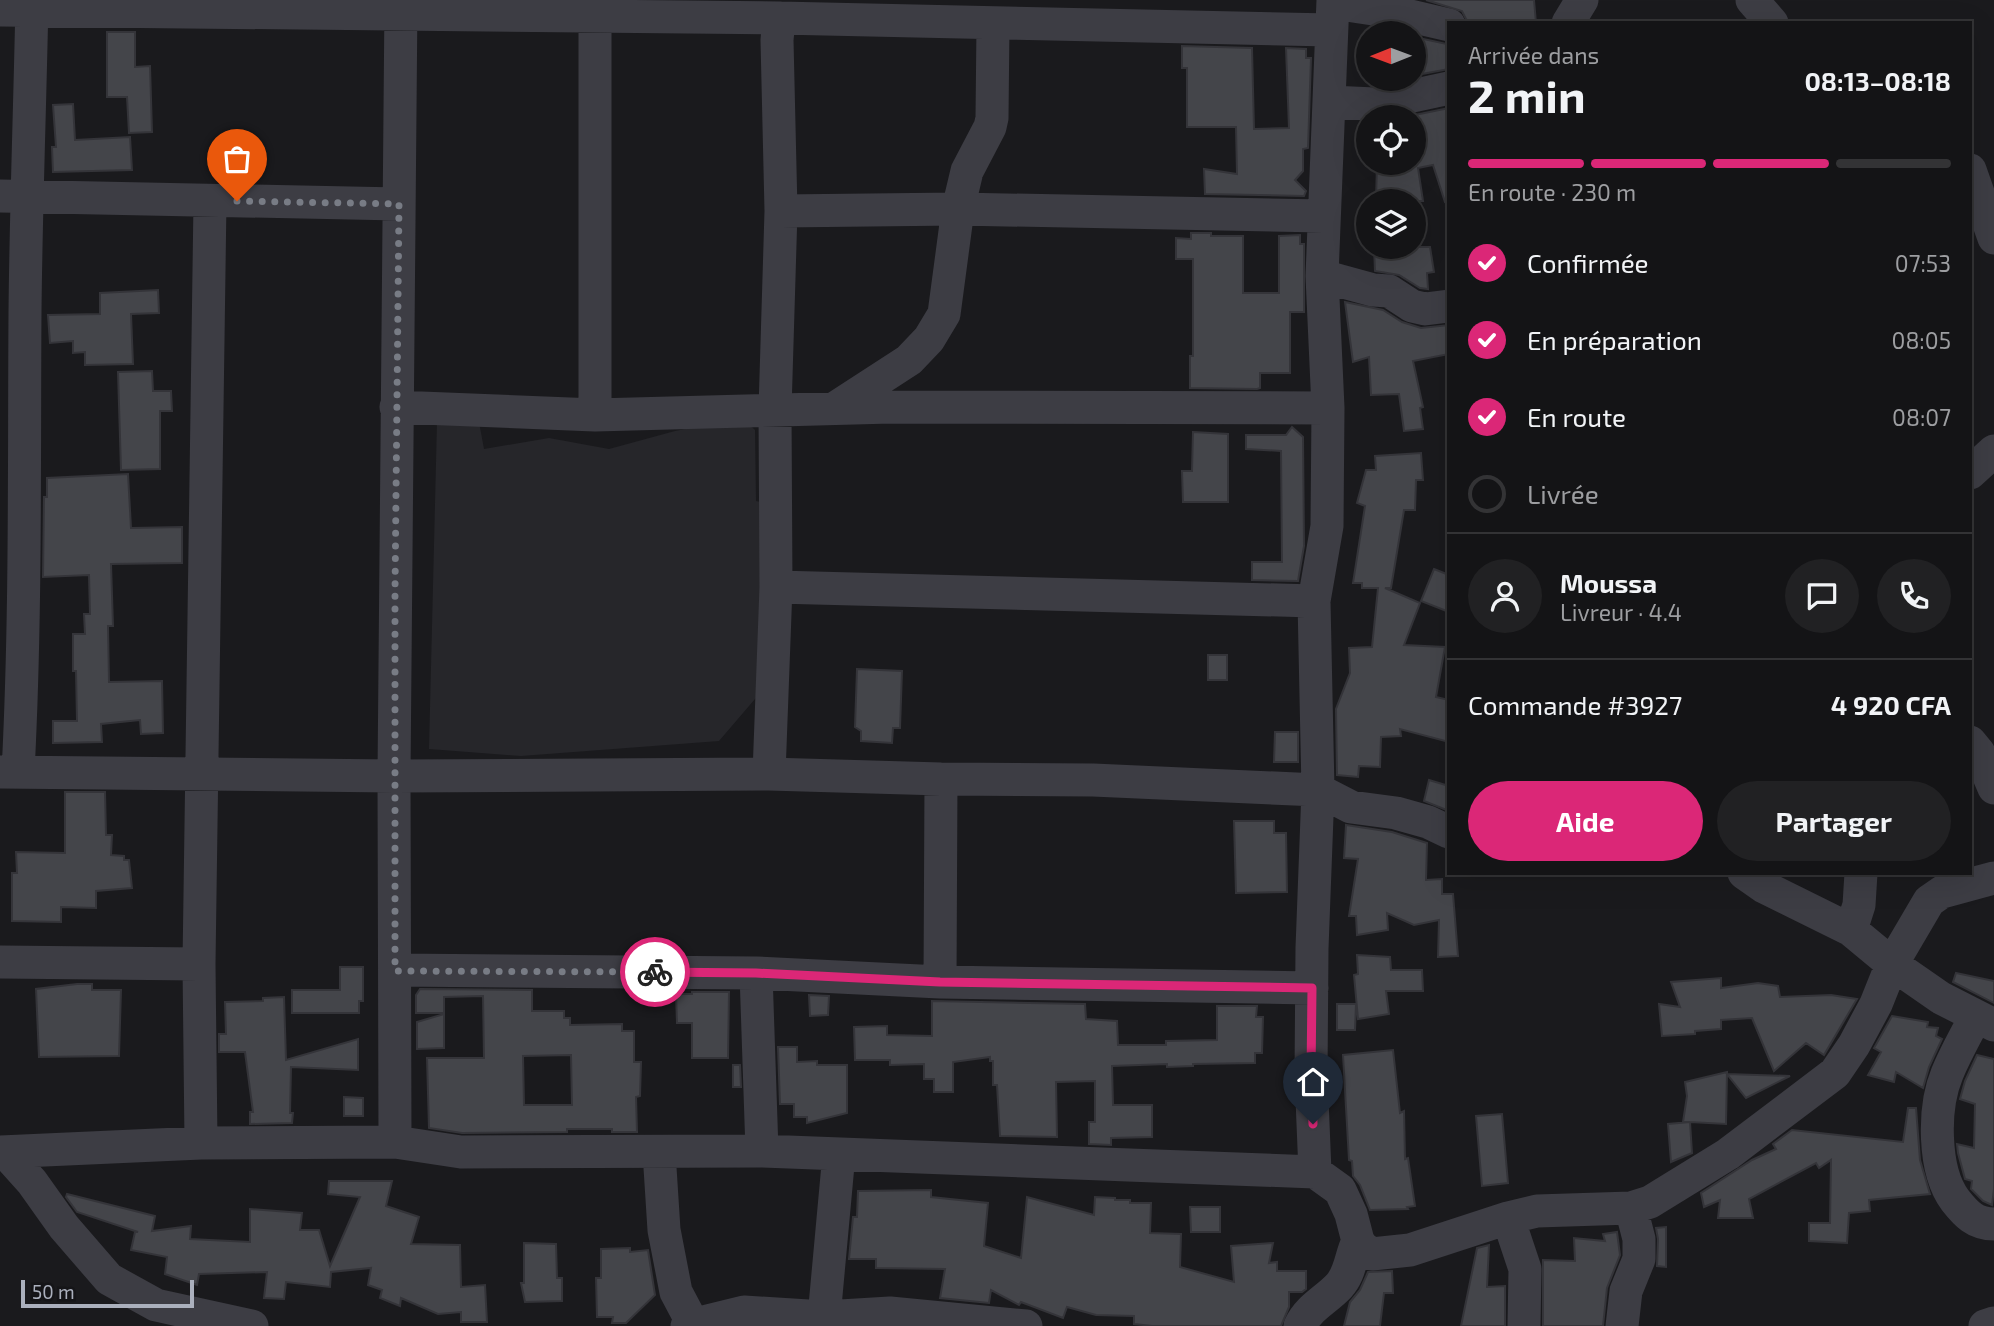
<!DOCTYPE html>
<html lang="fr">
<meta charset="utf-8">
<style>
body{margin:0;font-family:"Exo 2",sans-serif;background:#212123;color:#f1f3f6;height:100vh;display:flex;flex-direction:column;font-size:26px;white-space:nowrap}
*{box-sizing:border-box;margin:0}
p{font-size:23px;color:#9d9ea1}
.icon{flex:none;width:38px;height:38px;fill:none;stroke:currentColor;stroke-width:2;stroke-linecap:round;stroke-linejoin:round}
.map{position:relative;flex:1;overflow:hidden}
.panel{position:absolute;left:1447px;top:21px;width:525px;height:854px;display:flex;flex-direction:column;background:#141416;border-radius:0px;box-shadow:0 7px 28px #0002,0 0 0 2px #333335}
.panel>*{flex:none}
.needle{width:46px;rotate:269deg}
.controls{position:absolute;left:1356px;top:21px;display:grid;gap:14px}
.controls a{display:grid;place-items:center;width:70px;height:70px;border-radius:50%;background:#141416;box-shadow:0 7px 28px #0002,0 0 0 2px #333335;font-size:35px}
.scale{position:absolute;left:21px;bottom:18px;width:173px;box-sizing:border-box;padding-left:7px;border:4px solid #abb0bd;border-top:0;font-size:19px;line-height:24px;white-space:nowrap;color:#abb0bd;-webkit-text-stroke:5px #151518;paint-order:stroke}
.pin{position:absolute;display:grid;place-items:center;width:60px;height:60px;color:#fff;margin:-72px -30px;border-radius:50% 50% 50% 0;rotate:-45deg;box-shadow:0 0 7px #0007}
.pin .icon{rotate:45deg}
.courier{position:absolute;display:grid;place-items:center;width:70px;height:70px;margin:-35px;border:5px solid #db2777;border-radius:50%;background:#fff;color:#222;box-shadow:0 2px 9px #0007}
.summary em{font-style:normal;font-weight:700}
.summary div{display:flex;flex-direction:column-reverse}
.summary{display:flex;align-items:center;justify-content:space-between;height:119px;padding:0 21px}
h1{font-size:46px;font-weight:700;line-height:52px}
.bar{display:grid;grid-template-columns:repeat(4,1fr);gap:10px 7px;align-content:center;height:84px;padding:0 21px}
.bar i{height:9px;border-radius:5px;background:#333335}
.bar .on{background:#db2777}
.bar p{grid-column:span 4}
.line{display:flex;align-items:center;gap:18px;padding:0 21px;border-top:2px solid #333335}
.line div{flex:1}
.round{display:grid;place-items:center;flex:none;width:74px;height:74px;border-radius:37px;background:#212123}
ol{padding:0 21px;list-style:none}
li{display:flex;align-items:center;gap:21px;height:77px}
li p{margin-inline-start:auto}
li .icon{padding:7px;border-radius:50%;background:#db2777;color:#fff;stroke-width:4}
li:last-child{color:#9d9ea1}
li i{width:38px;height:38px;border:4px solid #333335;border-radius:50%}
.cta{display:flex;gap:14px;margin-top:auto;padding:14px 21px}
.cta a{flex:1;height:80px;border-radius:42px;background:#db2777;color:#fff;font-size:28px;font-weight:700;line-height:80px;text-align:center}
.cta a+a{background:#212123;color:#f1f3f6}
.map>svg:first-child{display:block}
.built{fill:#26262a}
.building{fill:#44454a;stroke:#343439;stroke-width:2;fill-rule:evenodd}
.lines{fill:none;stroke-linecap:round;stroke-linejoin:round}
.minor{stroke:#3d3d44;stroke-width:33}
.done{stroke:#787c85;stroke-width:7;stroke-dasharray:0 12.6}
.route{stroke:#db2777;stroke-width:9}
</style>
<div class="map">
<svg width="1994" height="1326" viewBox="0 0 1994 1326">
<rect width="100%" height="100%" fill="#1a1a1d"/>
<path class="built" d="M742,418L755,430L756,501L765,503L761,692L719,741L521,756L429,749L437,422H479L484,449L549,438L609,449L675,431Z"/>
<path class="building" d="M1426,0H1534L1536,23H1468L1462,11Z
M107,32H135V67L150,66L152,132L129,133L127,97H107Z
M1414,37L1447,44L1449,69L1422,74L1418,39Z
M1182,46L1252,48L1254,129L1289,128L1286,48L1306,49V58H1311L1308,148L1303,149V171L1295,180L1306,191L1304,196L1205,194L1204,169L1237,174L1236,127H1187V68H1182Z
M73,104L75,140L130,137L132,170L53,172L52,147H56L53,105Z
M1449,108V201L1445,202L1433,165L1418,168L1423,201H1376L1377,163H1414V117H1405Z
M1191,233H1211V236H1243V293H1279V236L1300,235V244H1304V312H1290V373H1260V388L1257,389L1190,388V356H1193V259H1176V238L1191,239Z
M1374,247H1430L1434,272L1427,273L1428,289L1420,288L1399,275L1375,271Z
M158,290L159,313L131,314L133,364L85,365V352L73,353V341L50,343L48,315L100,314V293Z
M1345,302L1383,310L1402,322L1421,328L1449,325V354L1413,361L1423,407L1420,408L1423,429L1404,431L1399,394L1371,395L1369,357L1353,362Z
M152,371L153,391H171L172,411H160V469L121,470L118,372Z
M1292,427L1303,437L1304,546L1298,581L1252,580V562H1282L1281,451L1246,449V435H1286Z
M1193,432L1228,434V502H1183L1182,471H1192Z
M1421,453L1423,480H1416L1415,510H1404L1391,588H1385L1420,603L1404,645L1445,647L1436,697L1449,700V742L1400,729L1401,736L1381,737L1380,767L1359,766L1358,777L1337,775L1336,709L1350,673L1349,648L1372,647L1378,588H1362V583H1353L1365,506L1357,503L1366,470H1376L1375,456Z
M128,474L131,528L182,527V563L111,564L113,626H108L109,682L162,681L163,733L141,734L140,720L101,724L102,742L53,743V721H77L76,671H73V634H85L84,614H90L89,575L43,577L44,497H47V478Z
M1434,569L1449,575V612L1421,601Z
M1208,655H1227V680H1208Z
M857,669L902,671L900,728H893L892,743L861,741V731L855,727Z
M1275,732H1298V762H1274Z
M1429,780L1449,786V811L1424,801Z
M65,792H105L106,835H112L111,855L124,856V860H129L132,888L96,891V908L61,907V922L12,921V873H17L16,852L65,853Z
M1234,821H1274V833H1286L1287,892L1236,893Z
M1346,825L1392,832L1427,843L1426,880L1442,879V894H1453L1458,956L1438,957L1439,920L1414,925L1387,913L1388,930L1357,935L1356,916H1349L1358,859L1344,858Z
M1357,955L1390,957L1391,970H1422L1423,991H1386L1389,1014L1358,1019L1354,975L1358,974Z
M340,967H363V1001H359V1013H292V990H340Z
M1956,973L1994,981V1003L1953,982Z
M1721,978V988L1758,983L1778,986L1780,997L1831,995L1857,999L1824,1055L1806,1043L1774,1071L1752,1018L1721,1020V1029L1695,1031V1034L1662,1036L1659,1004L1680,1007L1671,982Z
M77,984H92V990H121L119,1056L39,1057L36,989Z
M420,989L532,990V1011H564V1018H570V1025L622,1024V1031H634V1062H641L640,1096L636,1097L637,1132H612V1129H567V1132L462,1133L429,1128L427,1058H484L483,996L444,997V1013H416V995ZM571,1055L572,1105H524L523,1056Z
M692,992H729L728,1058H692V1023H677L676,994H692Z
M809,995L829,996L828,1015L810,1016Z
M284,997L286,1060L358,1039V1070L291,1067L290,1113H293L292,1123L250,1124V1112H253L245,1052H219V1034H226L225,1002L263,1001V998Z
M932,1001L1085,1004L1086,1019L1117,1021L1118,1045H1166V1041L1217,1040V1006H1257L1256,1017H1263L1262,1053H1255V1063L1193,1064V1066L1167,1067V1064L1112,1066L1113,1105H1152V1137L1111,1138V1145L1089,1144V1122H1095V1081L1056,1082L1057,1137L1000,1136L997,1085H993V1061H990V1057L953,1062V1092H934V1079H924V1064L890,1065V1060H855L854,1027L887,1026V1035L932,1036Z
M1337,1004H1356L1355,1030H1337Z
M444,1014V1048L417,1049V1022Z
M1892,1016L1928,1022L1927,1027L1938,1028L1936,1036L1942,1039L1929,1067L1923,1088L1896,1072L1894,1082L1868,1075L1881,1052L1874,1048Z
M778,1047H797V1062L817,1061V1065H847V1113L807,1123V1117H794V1104H780Z
M1393,1050L1400,1113L1404,1111L1405,1159L1408,1158L1415,1206L1407,1207L1408,1209L1370,1210L1360,1185L1353,1176L1352,1161L1349,1160L1343,1055Z
M1977,1055L1994,1059V1189L1992,1205L1983,1201L1971,1189L1972,1181L1965,1179L1958,1153L1957,1144L1974,1148L1975,1104L1960,1099L1965,1081Z
M733,1065H740L741,1087H733Z
M1727,1072L1726,1124L1690,1122L1692,1153L1671,1162L1668,1124L1690,1122H1683L1687,1096L1685,1082Z
M1727,1074L1790,1076L1746,1098Z
M344,1097L363,1098V1116H344Z
M1908,1108H1916L1920,1160L1930,1194L1869,1200L1870,1211L1849,1213L1847,1243L1809,1241V1223H1830L1831,1160L1819,1168L1816,1163L1749,1199L1753,1218H1718L1720,1200L1704,1207L1701,1193L1752,1160L1776,1149L1773,1144L1792,1130L1903,1142Z
M1502,1114L1508,1183L1482,1186L1476,1116Z
M329,1181H392L386,1206L419,1217L411,1244L460,1245L461,1287L485,1285L487,1322H461V1312L438,1314L401,1298L400,1306L380,1298L382,1290L368,1285L371,1268L331,1272L330,1287L286,1282L284,1299L264,1298L267,1272L199,1274L197,1285L165,1274L167,1257L131,1250L135,1232H138L77,1212L66,1197L67,1194L155,1216L152,1231L191,1226L190,1239L250,1242V1209L302,1213L300,1230H319L330,1266L360,1197L328,1194Z
M931,1190V1197L988,1203L984,1246L1021,1258L1027,1197L1094,1215L1095,1197L1115,1198V1200H1130V1203H1151L1150,1233L1181,1234L1180,1267L1234,1282L1231,1246L1273,1243L1269,1263L1277,1262V1271H1306V1289L1302,1292H1289V1307L1281,1326H1152L1134,1324V1316L1096,1315L1067,1307L1063,1318L1021,1302L1019,1305L991,1290L989,1303L940,1298L945,1269L876,1268V1259H849L853,1217H857L858,1191Z
M1190,1207H1220V1232H1191Z
M1666,1227V1267L1657,1266L1658,1239L1656,1228Z
M1617,1232L1620,1255L1607,1288L1603,1326H1543V1260L1575,1261L1574,1238L1605,1241L1603,1234Z
M524,1243L556,1244L557,1278H562V1301L525,1302L521,1283H524Z
M1489,1245L1487,1287L1505,1286V1326H1461L1477,1248Z
M630,1248V1252L648,1250L655,1295L626,1323H612L613,1317H597L596,1278H601V1249Z
M1392,1271L1393,1293H1384L1380,1326H1344L1350,1302L1360,1290L1368,1272Z"/>
<g class="lines">
<path class="minor" d="M1752,0L1772,23
M1333,3L1393,12L1449,25
M0,10L779,18L1331,30
M1568,23L1582,0
M1330,102L1375,104L1449,88
M1970,170L1994,238
M0,196L399,204
M781,211L958,209L1323,216
M1322,276L1373,290L1389,291L1412,306L1425,309L1449,306
M396,407L595,415L891,407L1328,408
M835,408L909,360L929,339L944,314L958,209L967,171L990,127L992,118L993,24
M595,415V16
M1970,473L1994,451
M776,587L1314,601
M1970,742L1979,753L1994,788
M0,772L394,776L769,774L941,779L1093,780L1318,790L1351,807L1396,813L1428,822L1449,832
M18,772C26,619 24,465 25,312C26,208 30,104 32,0
M769,774L776,587L775,410L781,211L777,40L779,18
M1744,873L1764,887L1851,930L1892,964L1941,998L1994,1025
M1851,930L1859,905L1861,873
M0,962L199,964
M395,970L756,973L940,982L1312,988
M756,973L762,1151
M940,982L941,779
M1976,1016C1966,1035 1955,1054 1947,1074C1933,1108 1933,1170 1955,1200C1966,1214 1975,1224 1994,1224
M395,1142L394,776L401,0
M201,1143L199,964L210,201
M0,1152L201,1143L395,1142L461,1152L762,1151L1315,1172L1340,1190L1351,1214L1358,1241L1363,1248L1372,1254L1410,1250L1508,1218L1537,1211L1631,1208L1650,1202L1728,1154L1835,1073L1854,1045L1876,1004L1892,964L1929,901L1942,892L1994,878
M5,1152L32,1182L64,1227L109,1279L156,1305L252,1326
M659,1152L664,1230L676,1292L694,1326
M1315,1172L1311,1075L1312,948L1318,790L1314,601L1327,526L1328,408L1322,276L1333,0
M1508,1218L1525,1269L1524,1326
M824,1317L839,1154
M687,1326L744,1312L824,1317L890,1313L1026,1326
M1300,1326C1308,1308 1326,1300 1339,1286C1351,1273 1350,1257 1358,1241
M1622,1326L1626,1291L1639,1259V1239L1631,1208
M1985,1326L1994,1323"/>
</g>
<g class="lines">
<path class="done" d="M237,201L399,204L395,592V971L655,972"/>
<path class="route" d="M655,972L756,973L940,982L1312,988L1311,1075L1313,1124"/>
</g>
</svg>
<div class="controls">
<a><svg class="needle" viewBox="-14 -14 28 28"><path d="M0-13l5 13h-10z" fill="#e53935"/><path d="M0 13l5-13h-10z" fill="#9d9ea1"/></svg></a>
<a><svg class="icon" aria-label="locate" viewBox="0 0 24 24"><circle cx="12" cy="12" r="6"/><path d="M12 2v4M12 18v4M2 12h4M18 12h4"/></svg></a>
<a><svg class="icon" aria-label="layers" viewBox="0 0 24 24"><path d="M12 4l9 5-9 5-9-5zM3 14l9 5 9-5"/></svg></a>
</div>
<div class="scale">50 m</div>
<div class="pin" style="left:237px;top:201px;background:#ea580c"><svg class="icon" aria-label="bag" viewBox="0 0 24 24"><path d="M5 8h14l-1 12H6zM9 8a3 3 0 0 1 6 0"/></svg></div>
<div class="pin" style="left:1313px;top:1124px;background:#1f2937"><svg class="icon" aria-label="home" viewBox="0 0 24 24"><path d="M3 11l9-7 9 7M6 9v11h12V9"/></svg></div>
<div class="courier" style="left:655px;top:972px"><svg class="icon" aria-label="bike" viewBox="0 0 24 24"><circle cx="6" cy="16" r="4"/><circle cx="18" cy="16" r="4"/><path d="M6 16l4-8h5l3 8M10 8l3 8H6M13 5h3"/></svg></div>
<section class="panel">
<div class="summary"><div><h1>2 min</h1><p>Arrivée dans</p></div><em>08:13–08:18</em></div>
<div class="bar"><i class="on"></i><i class="on"></i><i class="on"></i><i></i><p>En route · 230 m</p></div>
<ol>
<li><svg class="icon" aria-label="check" viewBox="0 0 24 24"><path d="M5 12l5 5 9-10"/></svg>Confirmée<p>07:53</p></li>
<li><svg class="icon" aria-label="check" viewBox="0 0 24 24"><path d="M5 12l5 5 9-10"/></svg>En préparation<p>08:05</p></li>
<li><svg class="icon" aria-label="check" viewBox="0 0 24 24"><path d="M5 12l5 5 9-10"/></svg>En route<p>08:07</p></li>
<li><i></i>Livrée</li>
</ol>
<div class="line" style="height:126px"><a class="round"><svg class="icon" aria-label="person" viewBox="0 0 24 24"><circle cx="12" cy="8" r="4"/><path d="M4 21q1-7 8-7t8 7"/></svg></a><div><b>Moussa</b><p>Livreur · 4.4</p></div><a class="round"><svg class="icon" aria-label="chat" viewBox="0 0 24 24"><path d="M4 5h16v11H9l-5 4z"/></svg></a><a class="round"><svg class="icon" aria-label="phone" viewBox="0 0 24 24"><path d="M5 4h4l2 5-3 2q2 4 5 5l2-3 5 2v4C11 20 4 13 5 4z"/></svg></a></div>
<div class="line" style="height:91px"><div>Commande #3927</div><b>4 920 CFA</b></div>
<div class="cta"><a>Aide</a><a>Partager</a></div>
</section>
</div>
